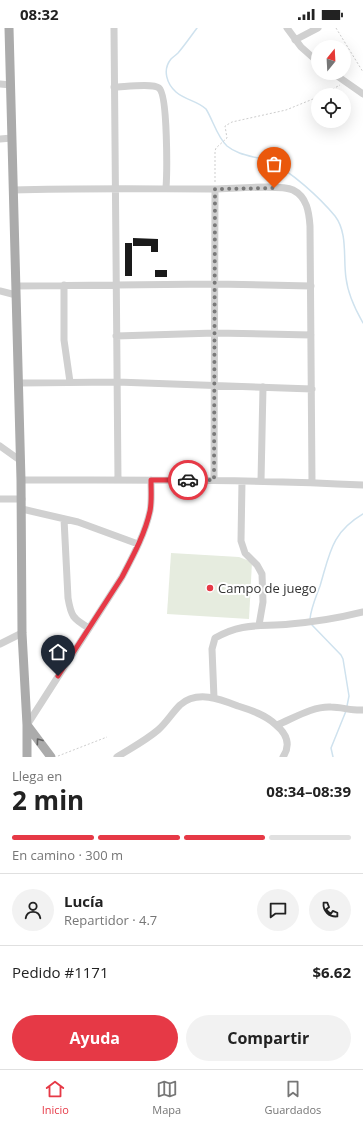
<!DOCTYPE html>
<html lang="es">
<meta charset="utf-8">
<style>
body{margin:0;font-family:"Open Sans",sans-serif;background:#f2f2f2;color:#222;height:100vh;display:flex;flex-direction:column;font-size:15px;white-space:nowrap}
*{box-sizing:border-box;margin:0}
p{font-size:13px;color:#767676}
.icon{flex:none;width:22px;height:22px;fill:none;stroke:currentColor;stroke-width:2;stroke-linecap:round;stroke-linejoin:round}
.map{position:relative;height:729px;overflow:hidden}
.details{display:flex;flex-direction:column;background:#fff;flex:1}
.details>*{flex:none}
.needle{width:26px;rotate:18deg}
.controls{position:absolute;left:311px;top:12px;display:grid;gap:8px}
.controls a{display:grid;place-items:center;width:40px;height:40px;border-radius:50%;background:#fff;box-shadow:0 4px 16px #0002;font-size:20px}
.pin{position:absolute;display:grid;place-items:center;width:34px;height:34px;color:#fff;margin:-41px -17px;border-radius:50% 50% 50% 0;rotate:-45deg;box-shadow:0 0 4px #0007}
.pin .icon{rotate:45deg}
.courier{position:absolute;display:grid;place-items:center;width:40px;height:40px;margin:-20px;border:3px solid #e63946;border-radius:50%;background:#fff;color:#222;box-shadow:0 1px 5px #0007}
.headline em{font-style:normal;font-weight:700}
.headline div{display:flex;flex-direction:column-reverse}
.headline{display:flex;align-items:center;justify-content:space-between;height:68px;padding:0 12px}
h1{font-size:26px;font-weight:700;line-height:30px}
.bar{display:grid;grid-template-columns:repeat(4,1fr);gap:6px 4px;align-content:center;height:48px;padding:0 12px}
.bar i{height:5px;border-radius:3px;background:#e0e0e0}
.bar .selected{background:#e63946}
.bar p{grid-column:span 4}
.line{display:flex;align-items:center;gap:10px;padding:0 12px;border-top:1px solid #e0e0e0}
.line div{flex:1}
.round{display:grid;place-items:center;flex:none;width:42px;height:42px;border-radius:21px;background:#f2f2f2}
.button{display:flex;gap:8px;margin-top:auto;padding:8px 12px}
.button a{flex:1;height:46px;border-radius:24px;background:#e63946;color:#fff;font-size:16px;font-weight:700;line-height:46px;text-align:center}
.button a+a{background:#f2f2f2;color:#222}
.status{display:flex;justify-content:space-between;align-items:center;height:28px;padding:0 20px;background:#fff;direction:ltr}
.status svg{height:11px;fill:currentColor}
.tabs{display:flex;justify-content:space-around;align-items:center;height:56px;border-top:1px solid #e0e0e0;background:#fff;font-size:11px;color:#767676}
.tabs a{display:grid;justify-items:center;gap:2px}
.tabs .selected{color:#e63946}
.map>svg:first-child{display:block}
.green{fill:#e6ecdf}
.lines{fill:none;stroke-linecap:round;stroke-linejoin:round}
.stream{stroke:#cfe2ee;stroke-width:1.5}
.building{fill:#1a1a1a}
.path{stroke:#cdcdcd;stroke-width:1;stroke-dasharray:2 2;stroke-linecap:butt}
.minor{stroke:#d0d0d0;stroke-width:7}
.major{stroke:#ababab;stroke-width:9}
.oneway{stroke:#636363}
.done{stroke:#7a7a7a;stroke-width:4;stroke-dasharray:0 7.2}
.route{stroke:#e63946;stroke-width:5}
.poi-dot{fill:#e63946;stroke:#fff;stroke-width:1.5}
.labels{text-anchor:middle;stroke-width:4;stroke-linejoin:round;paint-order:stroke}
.poi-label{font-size:13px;fill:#333;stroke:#fff;text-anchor:start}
</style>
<div class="status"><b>08:32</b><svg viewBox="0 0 49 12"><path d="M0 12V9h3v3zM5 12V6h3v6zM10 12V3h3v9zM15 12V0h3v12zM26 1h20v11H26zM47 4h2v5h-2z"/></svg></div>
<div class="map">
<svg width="363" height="729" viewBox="0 0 363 729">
<rect width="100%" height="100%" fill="#fff"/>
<path class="green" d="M171,525L239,529L252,534L249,591L167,586Z"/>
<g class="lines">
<path class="stream" d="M197,0C191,8 185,17 178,25C176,27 173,29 171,31C162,42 167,56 176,64C185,72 198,73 206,81C213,92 217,109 227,118C239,128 256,128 270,134C291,143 320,170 335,188C348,205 343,230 346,250C348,267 355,281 363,295
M310,591C311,580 316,569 320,558C330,525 331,505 363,486
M312,597L341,627L343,631L349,668L347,678
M333,729L331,720L346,683"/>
</g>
<path class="building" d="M133,210L158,211V224H151V218H133Z
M125,215H132V248H125Z
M155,242H167V249H155Z"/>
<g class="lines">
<path class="path" d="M336,0L363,44
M322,67L340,57
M215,154V123L216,120L227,110L225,98L232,94L286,82L318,69
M58,728L107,709"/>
<path class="minor" d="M114,0L118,452
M287,0L301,19L318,34
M295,12L318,0
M333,45L363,66
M0,56L11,57
M114,59C123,59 153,55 159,60C168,67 167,146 166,160
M0,111L12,110
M13,162C80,160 147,161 214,161C231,161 280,156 293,162C307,169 309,184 310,198L312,454
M64,257V312L70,354
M16,258L215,256L311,258
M0,263L16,267
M116,308L215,305L311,307
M19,355L117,354L312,361
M0,418L21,433
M21,452C135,452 249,451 363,457
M214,452L215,161
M242,453L241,513L245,525L257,537L262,546L263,574L259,597
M261,453L263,359
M0,471H22
M22,481L78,494L138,516
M64,491L68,570C71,588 73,591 89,600
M0,616L22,605
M214,670L212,621L215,610C243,594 261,599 290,596C315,594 339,590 363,584
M27,697L122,549C133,528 145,506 150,483C152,473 151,463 151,452
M277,697C294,690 313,678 331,679C342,679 352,683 363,682
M117,729C131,720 145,713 158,702C166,695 172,685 180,677C197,662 220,671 238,678C251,682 266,687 276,697C287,706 291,717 283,729"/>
<path class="major" d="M9,0L21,452L22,605L27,697V729
M27,697L51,729"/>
</g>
<defs><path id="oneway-chevron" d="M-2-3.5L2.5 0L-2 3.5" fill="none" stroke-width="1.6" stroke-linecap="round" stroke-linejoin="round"/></defs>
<use class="oneway" href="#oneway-chevron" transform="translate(39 713) rotate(-126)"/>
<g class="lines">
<path class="done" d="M188,452H214L215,161L274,160"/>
<path class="route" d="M58,648L122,549C133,528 145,506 150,483C152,473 151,463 151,452H188"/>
</g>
<circle class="poi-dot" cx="210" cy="560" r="4"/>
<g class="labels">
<g class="poi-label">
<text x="218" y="565">Campo de juego</text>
</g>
</g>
</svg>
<div class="controls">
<a><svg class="needle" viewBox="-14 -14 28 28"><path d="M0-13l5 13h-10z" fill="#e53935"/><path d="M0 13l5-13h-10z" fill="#767676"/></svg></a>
<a><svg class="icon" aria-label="locate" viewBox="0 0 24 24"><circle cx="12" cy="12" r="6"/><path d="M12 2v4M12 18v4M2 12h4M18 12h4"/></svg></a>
</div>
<div class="pin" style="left:274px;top:160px;background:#ea580c"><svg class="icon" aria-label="bag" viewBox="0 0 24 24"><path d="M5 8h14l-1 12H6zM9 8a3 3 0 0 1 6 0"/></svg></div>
<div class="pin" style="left:58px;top:648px;background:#1f2937"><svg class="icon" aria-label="home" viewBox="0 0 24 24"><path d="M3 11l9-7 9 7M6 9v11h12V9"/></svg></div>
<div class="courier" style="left:188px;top:452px"><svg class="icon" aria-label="car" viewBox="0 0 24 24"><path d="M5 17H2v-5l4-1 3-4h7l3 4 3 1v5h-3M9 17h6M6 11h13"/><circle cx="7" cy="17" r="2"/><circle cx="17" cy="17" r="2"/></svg></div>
</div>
<section class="details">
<div class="headline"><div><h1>2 min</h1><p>Llega en</p></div><em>08:34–08:39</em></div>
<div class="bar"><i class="selected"></i><i class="selected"></i><i class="selected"></i><i></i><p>En camino · 300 m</p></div>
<div class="line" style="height:72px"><a class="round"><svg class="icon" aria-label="person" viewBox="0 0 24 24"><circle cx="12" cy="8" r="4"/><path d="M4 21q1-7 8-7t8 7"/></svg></a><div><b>Lucía</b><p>Repartidor · 4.7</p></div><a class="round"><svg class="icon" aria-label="chat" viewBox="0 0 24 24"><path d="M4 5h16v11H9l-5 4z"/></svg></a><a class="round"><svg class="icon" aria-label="phone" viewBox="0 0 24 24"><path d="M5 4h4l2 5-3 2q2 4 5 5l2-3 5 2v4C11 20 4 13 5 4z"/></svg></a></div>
<div class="line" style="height:52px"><div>Pedido #1171</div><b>$6.62</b></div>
<div class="button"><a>Ayuda</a><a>Compartir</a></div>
</section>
<nav class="tabs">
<a class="selected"><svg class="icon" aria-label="home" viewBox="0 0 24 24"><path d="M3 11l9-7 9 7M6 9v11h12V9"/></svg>Inicio</a>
<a><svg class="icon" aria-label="map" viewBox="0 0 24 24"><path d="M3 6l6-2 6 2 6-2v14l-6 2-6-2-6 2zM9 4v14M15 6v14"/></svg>Mapa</a>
<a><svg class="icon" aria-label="saved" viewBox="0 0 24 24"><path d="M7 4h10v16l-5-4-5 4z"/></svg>Guardados</a>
</nav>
